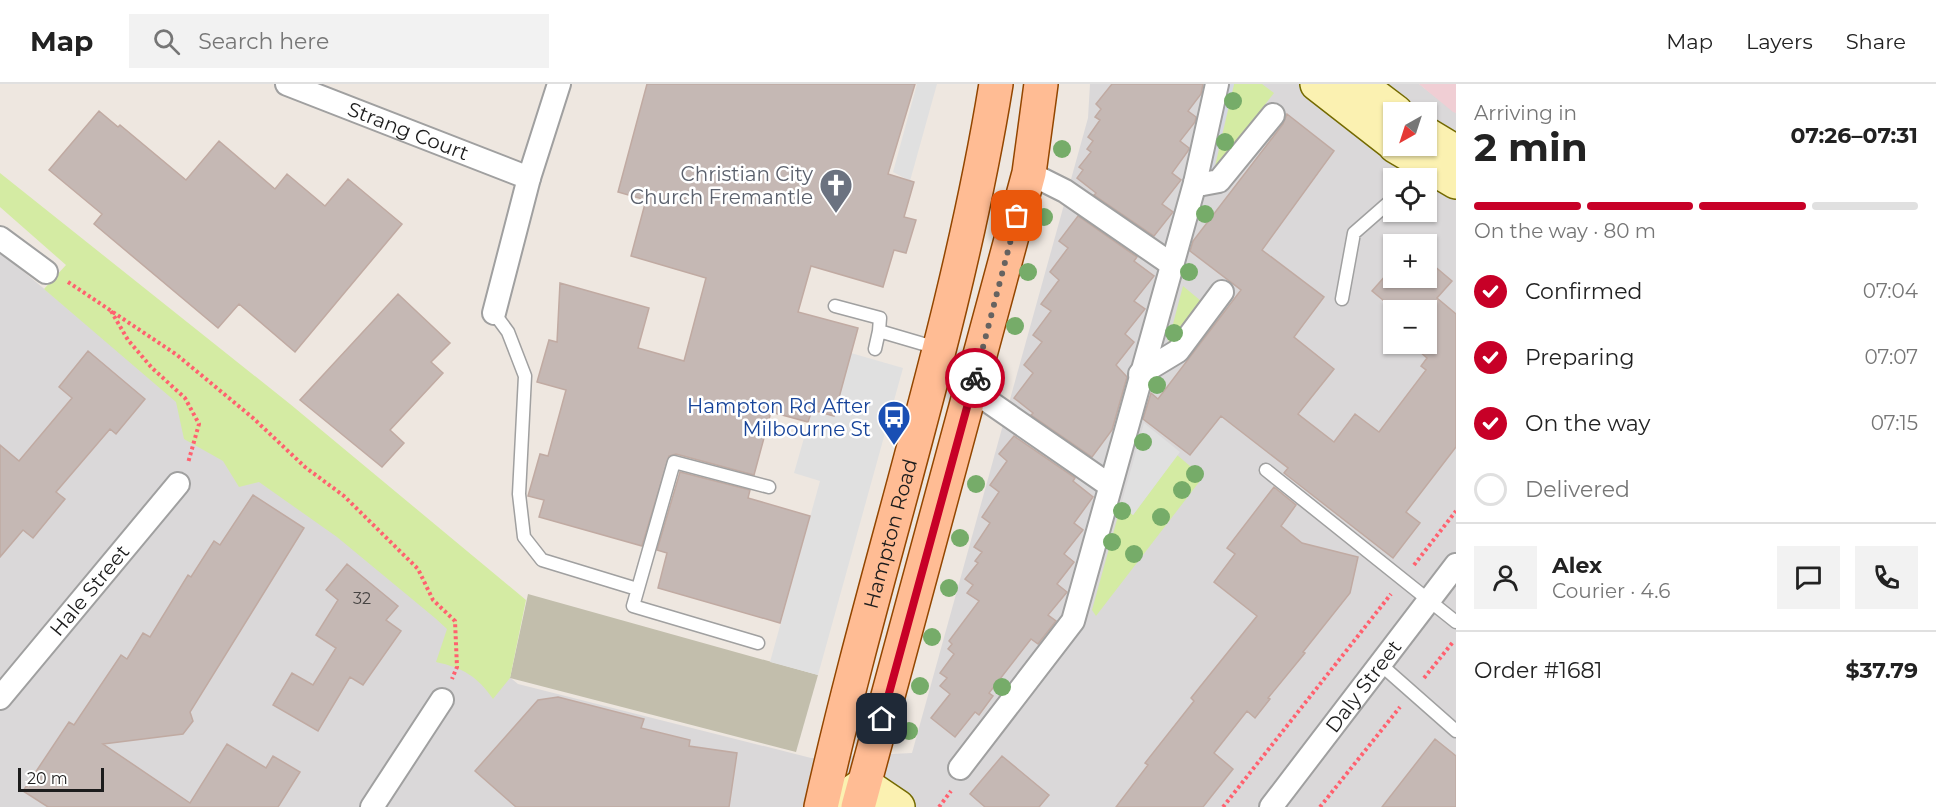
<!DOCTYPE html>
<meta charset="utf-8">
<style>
body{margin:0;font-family:Montserrat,sans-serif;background:#f2f2f2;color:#222;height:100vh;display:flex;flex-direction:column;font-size:22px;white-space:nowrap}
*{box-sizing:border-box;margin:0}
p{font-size:20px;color:#767676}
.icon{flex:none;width:33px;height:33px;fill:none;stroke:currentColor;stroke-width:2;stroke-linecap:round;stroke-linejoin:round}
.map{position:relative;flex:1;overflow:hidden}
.panel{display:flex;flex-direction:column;background:#fff;width:480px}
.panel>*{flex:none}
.needle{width:39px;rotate:219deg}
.buttons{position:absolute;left:1383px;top:18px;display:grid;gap:12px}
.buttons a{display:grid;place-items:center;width:54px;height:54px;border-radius:0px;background:#fff;box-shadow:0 2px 4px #0004;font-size:30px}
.scale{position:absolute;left:18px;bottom:15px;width:86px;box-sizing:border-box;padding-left:6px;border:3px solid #1c1c1c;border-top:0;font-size:16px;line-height:21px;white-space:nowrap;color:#1c1c1c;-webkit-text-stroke:4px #fff;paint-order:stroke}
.pin{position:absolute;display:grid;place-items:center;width:51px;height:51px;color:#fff;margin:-26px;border-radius:12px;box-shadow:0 3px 9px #0006}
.courier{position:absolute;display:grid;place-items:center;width:60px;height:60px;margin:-30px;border:4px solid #c70027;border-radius:50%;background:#fff;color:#222;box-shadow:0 2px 8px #0007}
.head em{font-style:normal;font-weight:700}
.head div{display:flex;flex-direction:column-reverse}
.head{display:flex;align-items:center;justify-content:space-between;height:102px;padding:0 18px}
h1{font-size:39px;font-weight:700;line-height:45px}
.bar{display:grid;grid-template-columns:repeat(4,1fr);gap:9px 6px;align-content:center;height:72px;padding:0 18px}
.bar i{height:8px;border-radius:4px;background:#e0e0e0}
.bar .selected{background:#c70027}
.bar p{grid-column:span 4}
.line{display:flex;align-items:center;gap:15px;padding:0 18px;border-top:2px solid #e0e0e0}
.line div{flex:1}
.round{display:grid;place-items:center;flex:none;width:63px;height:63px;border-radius:0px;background:#f2f2f2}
ol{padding:0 18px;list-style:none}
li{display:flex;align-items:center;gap:18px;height:66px}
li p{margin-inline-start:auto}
li .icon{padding:6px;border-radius:50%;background:#c70027;color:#fff;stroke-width:4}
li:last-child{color:#767676}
li i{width:33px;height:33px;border:3px solid #e0e0e0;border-radius:50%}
header{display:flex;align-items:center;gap:36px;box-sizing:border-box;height:84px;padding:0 30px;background:#fff;border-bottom:2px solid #e0e0e0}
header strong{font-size:28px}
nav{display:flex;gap:33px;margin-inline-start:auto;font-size:21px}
.search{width:420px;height:54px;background:#f2f2f2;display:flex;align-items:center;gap:15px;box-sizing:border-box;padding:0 21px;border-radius:0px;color:#767676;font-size:22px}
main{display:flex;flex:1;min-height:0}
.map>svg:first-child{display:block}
.residential{fill:#dad8d9;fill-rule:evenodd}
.commercial{fill:#f0ced4}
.construction{fill:#c2beac}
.grass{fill:#d4eba3}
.parking{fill:#e0e0e0}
.plaza{fill:#d5d8e3}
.building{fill:#c5b8b4;stroke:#c0aaa2;stroke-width:1.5}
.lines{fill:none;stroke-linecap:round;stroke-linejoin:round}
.lane-casing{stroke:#a0a0a0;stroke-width:15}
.street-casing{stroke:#a0a0a0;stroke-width:26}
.secondary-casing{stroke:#746a01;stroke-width:36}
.primary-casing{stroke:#934600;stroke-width:36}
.path{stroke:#ff616f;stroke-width:4;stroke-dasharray:3 3;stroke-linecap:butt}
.lane{stroke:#fff;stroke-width:12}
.street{stroke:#fff;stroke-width:22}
.secondary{stroke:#fbf1b1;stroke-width:33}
.primary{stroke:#ffbc94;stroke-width:33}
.tree{fill:#76ac69}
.done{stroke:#666361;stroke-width:6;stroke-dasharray:0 10.8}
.route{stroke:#c70027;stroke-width:8}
.labels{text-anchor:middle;stroke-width:5;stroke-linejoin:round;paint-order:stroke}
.number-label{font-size:16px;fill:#464342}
.street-label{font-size:20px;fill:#1c1c1c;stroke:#fff}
.worship-label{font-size:20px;fill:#5b616d;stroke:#fff;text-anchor:end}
.transit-label{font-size:20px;fill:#164399;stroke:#fff;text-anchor:end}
</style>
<header>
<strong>Map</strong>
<div class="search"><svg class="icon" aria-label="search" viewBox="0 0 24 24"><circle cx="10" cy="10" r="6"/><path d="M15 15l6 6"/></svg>Search here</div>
<nav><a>Map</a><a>Layers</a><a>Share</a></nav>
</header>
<main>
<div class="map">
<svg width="1456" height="723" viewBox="0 0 1456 723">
<rect width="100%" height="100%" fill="#eee7e0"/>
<path class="residential" d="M1090,0H1419L1456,29V723H0V168L518,600L811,674L912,669L1088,34ZM1394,28H1426V62H1394ZM1394,94H1426V128H1394ZM1394,160H1426V194H1394ZM1394,226H1426V260H1394Z"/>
<path class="commercial" d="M1419,0H1456V29L1453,28Z"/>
<path class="construction" d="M528,510L818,591L796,668L510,594Z"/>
<path class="grass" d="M1234,0H1262L1274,9L1214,87Z
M0,89L290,320L526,516L510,594L493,615C477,592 463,584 436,578L447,545L435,534L337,453L259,398L239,403L223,377L184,355L176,318L44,205L66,181L0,123Z
M1183,202L1201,217L1168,259Z
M1177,371L1203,393L1096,532L1092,526L1121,421L1133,431Z"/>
<path class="parking" d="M917,0H937L910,97L893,88Z
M851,269L903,284L818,591L770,578L820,397L794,389L812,326L834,332Z
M1144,339L1180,368L1133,431L1121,421Z"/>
<path class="plaza" d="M1230,0H1234L1212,88L1210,86Z"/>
<path class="building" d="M647,0H915L888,90L914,98L904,133L916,136L906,169L894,166L883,203L811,182L798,228L858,244L834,332L812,326L808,338L771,328L754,391L676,370L669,372L642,462L539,433L544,416L528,412L540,370L548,372L566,306L537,298L549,256L557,258L560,199L649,224L638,264L684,277L706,194L631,172L646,116L618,108Z
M1112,0H1203L1201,10L1188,27L1196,33L1195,38L1180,57L1189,64L1188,67L1172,89L1181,96L1162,120L1173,128L1154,152L1094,111L1096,109L1077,94L1083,86L1079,83L1091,68L1087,65L1093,57L1088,53L1100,36L1095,33L1101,25L1096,20Z
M99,27L118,43L120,41L186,96L219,57L275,105L287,90L325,122L348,95L402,140L295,268L239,220L218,244L94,140L102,130L49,86Z
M1287,30L1334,67L1262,166L1324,213L1294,253L1334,285L1298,330L1334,358L1355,330L1379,348L1426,286L1421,282L1427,274L1411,260H1433L1426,254V226H1395L1372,207L1394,182V194H1426V175L1452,197L1437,214L1456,230V363L1406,428L1420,439L1393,474L1284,389L1288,384L1221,332L1190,371L1143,335L1151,309L1158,315L1241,206L1190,167L1193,157L1283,40Z
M1078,132L1137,173L1134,177L1154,192L1134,217L1145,225L1125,250L1134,258L1116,281L1127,293L1112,346L1092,373L1031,331L1033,329L1014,314L1033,289L1024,281L1042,258L1033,251L1051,227L1041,220L1059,196L1050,188L1068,164L1059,157Z
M398,210L450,259L431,278L443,289L390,346L404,359L382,383L300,316Z
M88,267L145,315L116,350L110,345L56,408L65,415L33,454L23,446L0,473V361L19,377L72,314L59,303Z
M1014,352L1075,394L1073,397L1093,413L1074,439L1083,446L1064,470L1074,478L1057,500L1067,508L1048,531L1056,537L1038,560L1031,555L989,609L993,612L979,631L975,628L955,653L931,634L950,610L940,602L947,594L940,589L954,570L948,565L952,560L949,557L979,517L967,509L973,501L965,495L978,479L975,477L982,468L974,463L990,439L982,433L999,408L990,401L1007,377L999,370Z
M680,388L750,406L748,414L810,432L780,539L658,504L667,469L657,466Z
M1274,403L1296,421L1281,442L1302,459L1358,473L1350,509L1303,568L1305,569L1268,614L1270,615L1255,634L1247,627L1214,669L1233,685L1203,723H1116L1148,681L1145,679L1194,617L1191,614L1257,532L1214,498L1235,470L1227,464Z
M253,411L304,444L190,628L193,637L183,650L103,660L190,719L227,660L266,684L273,672L300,688L278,723H48L23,707L69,638L74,641L121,571L127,575L143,549L150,553L188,491L191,493L214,457L220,461Z
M347,480L398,522L386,536L401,547L363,601L350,593L318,647L273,621L292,589L313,601L336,564L316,551L338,516L326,506Z
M558,613L644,635L641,644L690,656L689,662L737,669L729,723H516L475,687L538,616Z
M1435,655L1456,672V723H1382Z
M1002,672L1049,711L1039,723H985L970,710Z"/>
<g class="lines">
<defs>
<path id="lane" d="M1342,215L1354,149L1394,114
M835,222L880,234L879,247
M494,229L508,248L525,292L519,410L524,453L542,476L637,505
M875,265L879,247L937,264
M1266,386L1456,538
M758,559L633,522L674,378L769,403
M1380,580L1456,647"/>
<g id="street">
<path id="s1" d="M287,0L529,94"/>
<path d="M1029,89L1065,107L1171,180"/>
<path d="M1195,99L1203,100L1219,97L1273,31"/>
<path d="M0,154L46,188"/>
<path d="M494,229L529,94L559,0"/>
<path d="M1140,290L1178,267L1222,208"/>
<path d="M972,306L1109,401"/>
<path id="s2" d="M0,614L178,400"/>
<path d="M960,684L1073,537L1195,99L1217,0"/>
<path d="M372,723L442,616"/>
<path id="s3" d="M1271,723L1456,481"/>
</g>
<path id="secondary" d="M1317,0L1394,60
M1359,0L1396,28
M1426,50L1456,68
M1395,62L1456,98
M831,723L864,700L898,723"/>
<g id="primary">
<path id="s4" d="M821,723C875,481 956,246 996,0"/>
<path d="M858,723L1029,89L1041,0"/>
</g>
</defs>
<use href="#lane" class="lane-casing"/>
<use href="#street" class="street-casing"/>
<use href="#secondary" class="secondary-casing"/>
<use href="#primary" class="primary-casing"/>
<path class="path" d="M68,198L177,271L253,334L305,383L344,412L418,485L433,516L455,537L457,583L452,595
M111,227L128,256L152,284L185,314L199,340L188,379
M1414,481L1456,427
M1424,594L1453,558
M939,723L951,707
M1223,723L1391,510
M1320,723L1400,623"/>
<use href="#lane" class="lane"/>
<use href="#street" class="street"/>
<use href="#secondary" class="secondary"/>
<use href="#primary" class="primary"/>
</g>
<g class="tree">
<circle cx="1233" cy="17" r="9"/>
<circle cx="1225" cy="58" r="9"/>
<circle cx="1062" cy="65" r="9"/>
<circle cx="1205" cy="130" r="9"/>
<circle cx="1044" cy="133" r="9"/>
<circle cx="1028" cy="188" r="9"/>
<circle cx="1189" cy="188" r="9"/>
<circle cx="1015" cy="242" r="9"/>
<circle cx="1174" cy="249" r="9"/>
<circle cx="1157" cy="301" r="9"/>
<circle cx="1143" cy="358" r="9"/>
<circle cx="1195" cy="390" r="9"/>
<circle cx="976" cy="400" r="9"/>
<circle cx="1182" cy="406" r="9"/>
<circle cx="1122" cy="427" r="9"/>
<circle cx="1161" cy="433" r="9"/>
<circle cx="960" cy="454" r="9"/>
<circle cx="1112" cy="458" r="9"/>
<circle cx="1134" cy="470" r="9"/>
<circle cx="949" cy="504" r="9"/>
<circle cx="932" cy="553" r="9"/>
<circle cx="920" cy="602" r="9"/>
<circle cx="1002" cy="603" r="9"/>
<circle cx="909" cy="647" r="9"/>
</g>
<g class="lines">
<path class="done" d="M975,294L1017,132"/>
<path class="route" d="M882,635L975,294"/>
</g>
<defs>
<symbol id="church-pin" viewBox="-11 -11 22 30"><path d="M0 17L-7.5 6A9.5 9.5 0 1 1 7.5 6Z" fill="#6b7280" stroke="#fff"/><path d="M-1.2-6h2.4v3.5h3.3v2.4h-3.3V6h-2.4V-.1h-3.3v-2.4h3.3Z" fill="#fff"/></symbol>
<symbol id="bus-pin" viewBox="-11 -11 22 30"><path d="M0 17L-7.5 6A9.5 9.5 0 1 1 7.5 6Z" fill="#1a4fb4" stroke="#fff"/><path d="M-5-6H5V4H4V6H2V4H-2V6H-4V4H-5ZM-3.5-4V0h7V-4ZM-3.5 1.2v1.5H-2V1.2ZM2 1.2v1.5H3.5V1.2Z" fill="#fff"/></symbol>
</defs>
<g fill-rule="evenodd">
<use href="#church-pin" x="817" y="82" width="38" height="52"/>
<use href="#bus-pin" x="875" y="314" width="38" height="52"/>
</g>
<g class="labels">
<g class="number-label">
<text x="362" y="520">32</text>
</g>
<g class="street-label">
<text dy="7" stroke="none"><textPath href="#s1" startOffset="130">Strang Court</textPath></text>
<text dy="7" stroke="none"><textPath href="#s4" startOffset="282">Hampton Road</textPath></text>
<text dy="7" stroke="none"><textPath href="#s2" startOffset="140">Hale Street</textPath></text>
<text dy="7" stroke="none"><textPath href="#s3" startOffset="152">Daly Street</textPath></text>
</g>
<g class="worship-label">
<text x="813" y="97">Christian City<tspan x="813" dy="23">Church Fremantle</tspan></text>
</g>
<g class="transit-label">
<text x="871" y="329">Hampton Rd After<tspan x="871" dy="23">Milbourne St</tspan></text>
</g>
</g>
</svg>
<div class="buttons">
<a><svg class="needle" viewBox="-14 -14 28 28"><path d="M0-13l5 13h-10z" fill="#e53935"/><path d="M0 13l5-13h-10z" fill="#767676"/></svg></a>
<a><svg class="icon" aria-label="locate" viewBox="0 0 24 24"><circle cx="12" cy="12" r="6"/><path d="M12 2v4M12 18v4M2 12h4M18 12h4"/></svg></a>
<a>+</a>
<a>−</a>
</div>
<div class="scale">20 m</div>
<div class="pin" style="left:1017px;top:132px;background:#ea580c"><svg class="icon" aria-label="bag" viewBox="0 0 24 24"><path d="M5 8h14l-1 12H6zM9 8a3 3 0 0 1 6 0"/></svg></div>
<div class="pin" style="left:882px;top:635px;background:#1f2937"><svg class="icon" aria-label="home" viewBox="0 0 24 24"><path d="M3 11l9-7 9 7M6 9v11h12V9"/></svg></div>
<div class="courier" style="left:975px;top:294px"><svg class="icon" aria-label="bike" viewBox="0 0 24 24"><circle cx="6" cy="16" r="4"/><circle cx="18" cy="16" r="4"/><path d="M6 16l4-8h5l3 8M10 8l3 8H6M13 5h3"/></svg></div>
</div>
<section class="panel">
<div class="head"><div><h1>2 min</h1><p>Arriving in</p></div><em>07:26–07:31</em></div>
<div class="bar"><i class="selected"></i><i class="selected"></i><i class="selected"></i><i></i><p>On the way · 80 m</p></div>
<ol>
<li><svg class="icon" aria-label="check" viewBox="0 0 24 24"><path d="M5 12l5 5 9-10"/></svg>Confirmed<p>07:04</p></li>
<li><svg class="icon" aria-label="check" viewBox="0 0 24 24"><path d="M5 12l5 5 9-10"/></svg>Preparing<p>07:07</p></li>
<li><svg class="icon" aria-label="check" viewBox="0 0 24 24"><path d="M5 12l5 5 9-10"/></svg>On the way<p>07:15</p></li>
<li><i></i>Delivered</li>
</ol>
<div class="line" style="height:108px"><a class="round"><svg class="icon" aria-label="person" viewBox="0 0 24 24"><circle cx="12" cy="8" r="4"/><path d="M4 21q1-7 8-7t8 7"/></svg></a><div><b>Alex</b><p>Courier · 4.6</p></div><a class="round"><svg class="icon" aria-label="chat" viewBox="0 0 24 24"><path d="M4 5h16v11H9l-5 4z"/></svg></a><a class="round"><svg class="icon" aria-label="phone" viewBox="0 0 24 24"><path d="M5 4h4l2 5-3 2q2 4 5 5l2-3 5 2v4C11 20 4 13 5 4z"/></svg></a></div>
<div class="line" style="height:78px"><div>Order #1681</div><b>$37.79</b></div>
</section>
</main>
